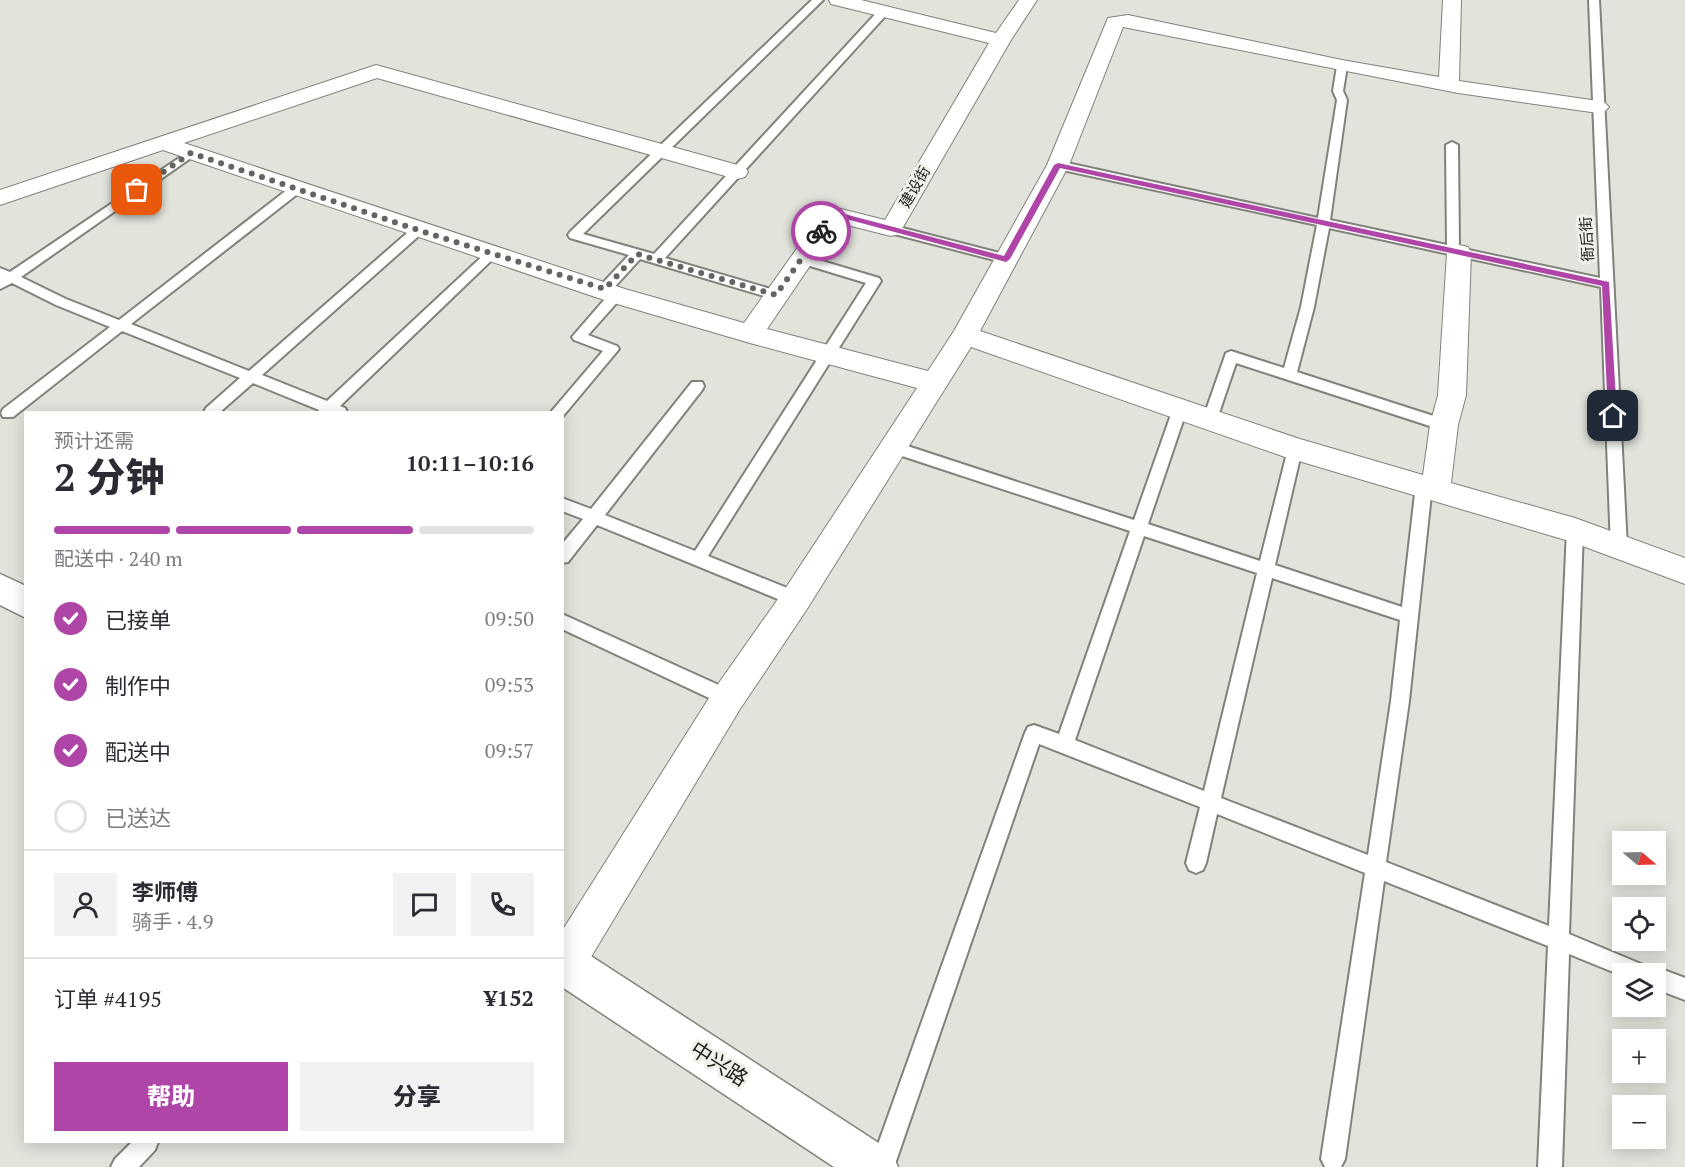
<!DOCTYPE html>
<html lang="zh">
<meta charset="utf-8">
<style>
body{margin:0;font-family:"PT Serif","Noto Sans SC",serif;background:#f2f2f3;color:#2b2b33;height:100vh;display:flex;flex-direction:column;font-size:22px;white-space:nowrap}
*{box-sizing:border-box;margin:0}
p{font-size:20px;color:#7c7c81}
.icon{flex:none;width:33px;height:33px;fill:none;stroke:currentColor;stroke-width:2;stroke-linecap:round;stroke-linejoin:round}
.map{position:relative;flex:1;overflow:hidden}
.drawer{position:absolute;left:24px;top:411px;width:540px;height:732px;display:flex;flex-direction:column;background:#fff;border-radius:0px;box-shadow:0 3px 15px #0003}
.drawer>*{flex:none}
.needle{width:39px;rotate:109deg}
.buttons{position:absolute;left:1612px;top:831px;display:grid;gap:12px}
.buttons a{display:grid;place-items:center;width:54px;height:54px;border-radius:0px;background:#fff;box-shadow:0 3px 15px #0003;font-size:30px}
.pin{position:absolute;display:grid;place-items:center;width:51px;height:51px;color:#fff;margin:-26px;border-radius:12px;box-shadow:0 3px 9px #0006}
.courier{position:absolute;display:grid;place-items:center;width:60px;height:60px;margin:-30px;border:4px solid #ae45a7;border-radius:50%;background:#fff;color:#222;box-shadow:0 2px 8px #0007}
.summary em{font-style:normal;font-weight:800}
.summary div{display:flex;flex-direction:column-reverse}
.summary{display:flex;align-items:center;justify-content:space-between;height:102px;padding:0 30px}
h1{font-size:39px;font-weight:800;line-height:45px}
.bar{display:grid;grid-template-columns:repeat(4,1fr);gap:9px 6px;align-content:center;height:72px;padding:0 30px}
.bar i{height:8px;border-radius:4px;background:#e1e1e2}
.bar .selected{background:#ae45a7}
.bar p{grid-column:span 4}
.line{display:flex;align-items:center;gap:15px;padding:0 30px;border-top:2px solid #e1e1e2}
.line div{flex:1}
.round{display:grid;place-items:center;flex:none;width:63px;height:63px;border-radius:0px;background:#f2f2f3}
ol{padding:0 30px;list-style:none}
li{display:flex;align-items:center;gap:18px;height:66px}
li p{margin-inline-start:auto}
li .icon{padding:6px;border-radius:50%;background:#ae45a7;color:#fff;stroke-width:4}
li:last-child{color:#7c7c81}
li i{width:33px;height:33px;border:3px solid #e1e1e2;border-radius:50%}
.cta{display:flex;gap:12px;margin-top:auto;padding:12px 30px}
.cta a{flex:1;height:69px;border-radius:0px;background:#ae45a7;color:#fff;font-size:24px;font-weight:800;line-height:69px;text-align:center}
.cta a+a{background:#f2f2f3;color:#2b2b33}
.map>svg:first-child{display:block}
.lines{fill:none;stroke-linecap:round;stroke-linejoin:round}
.service-casing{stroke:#80827b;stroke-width:4}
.minor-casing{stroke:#80827b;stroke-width:2}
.secondary-casing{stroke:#80827b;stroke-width:3}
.service{fill:#fff;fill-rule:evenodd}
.minor{fill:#fff;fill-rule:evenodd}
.secondary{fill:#fff;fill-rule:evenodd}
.route{fill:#ae45a7}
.done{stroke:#646560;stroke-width:6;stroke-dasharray:0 10.8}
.labels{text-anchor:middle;stroke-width:6;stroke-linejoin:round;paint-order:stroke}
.far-street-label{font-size:15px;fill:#20211e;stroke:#eff2e9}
.near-street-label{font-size:21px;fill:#20211e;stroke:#eff2e9}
</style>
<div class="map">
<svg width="1685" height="1167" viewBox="0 0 1685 1167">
<rect width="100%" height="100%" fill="#e2e4dc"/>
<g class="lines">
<defs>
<path id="service" d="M812,0H823L583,234L654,254L880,9H888V13L665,258L781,292L783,295L781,298H771L640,259L610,292H600L598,289L600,286L629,255L570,238L568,235L570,232Z
M1589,0H1599L1627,548L1625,553L1619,555L1613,553L1611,548L1601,287L1329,228L1314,307L1297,372L1449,421L1451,425L1449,429H1439L1236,363L1217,419L1215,423H1205L1203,419L1226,353L1231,351L1284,368L1301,307L1317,225L1058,169L1054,167V163L1058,161L1318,218L1337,100L1333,91L1337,66L1342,63L1347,66L1343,91L1347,100L1330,220L1447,245L1446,145L1452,142L1458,145L1459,248L1600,278Z
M191,150L195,151V155L21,277L66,299L119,320L292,186H300V192L131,324L249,371L414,227H422L424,230L422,233L262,375L327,401L488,251H496L498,254L340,406L345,408L347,412H318L319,410L253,383L220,412H204L206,408L240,378L122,331L13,417H3L1,413L3,409L110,327L56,305L12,283L0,289V268L10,272Z
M879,222L1011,256L1012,259L1006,263L875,229L873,226L875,223Z
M802,255L879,278L881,281L708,556L802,594L804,599L802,604L796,606L790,604L597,525L568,562L562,563V544L583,519L562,511V498L591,509L692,382H702L704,386L702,390L605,515L695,551L866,283L797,262L796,259L797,256Z
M616,291L623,295L621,298L588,335L617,346L619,349L563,416L562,412H551L603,351L574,340L572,337L611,292Z
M1180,404L1187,409L1148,524L1260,561L1288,449L1290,445H1300L1302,449L1275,565L1402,607L1416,485L1419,481H1429L1432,485L1409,701L1386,862L1549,926L1567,530L1569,525L1575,524L1581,525L1583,530L1569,934L1653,969L1656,967L1685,978V1000L1656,989V974H1623V976L1569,954L1562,1167H1538L1548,946L1384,881L1345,1159L1341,1167H1325L1321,1159L1365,873L1217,814L1206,863L1203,870L1196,873L1189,870L1186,863L1200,807L1039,744L894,1167H870L1025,733L1028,727L1034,725L1059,734L1130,531L887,451L885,447L887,443L892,441L1134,520L1173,409ZM1144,536L1257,573L1204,791L1075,740ZM1272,578L1400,620L1391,701L1368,855L1221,798Z
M562,614L734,692L737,698L734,704L728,706L722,704L562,629Z
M132,1142H158L155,1150L139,1167H111L115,1159Z"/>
<path id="minor" d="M829,0H861L996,33L1019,0H1037L1011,40L899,234L891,236L839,223L767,329L928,371L954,331L1047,165L1108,18L1128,15L1342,60L1439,77L1443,0H1461L1459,81L1598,101L1605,103L1609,107L1605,111L1598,113L1458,93L1123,27L1069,165L980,331L1300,439L1423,475L1430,425L1438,395L1447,253L1450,247L1459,245L1468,247L1471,253L1466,395L1458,425L1451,483L1575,518L1685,558V584L1569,541L1285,457L971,347L807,609L740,709L579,977L562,982V931L716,687L785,589L917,388L750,343L607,301L163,150L0,205V190L376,65L745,167L748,172L745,177L737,179L729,177L377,78L184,143L625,289L744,323L825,209L833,207L885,220L989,43L831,4Z"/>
<path id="secondary" d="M0,574L26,586V618L0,605Z
M562,941L577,947L891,1151L898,1167H834L562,987Z"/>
</defs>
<use href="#service" class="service-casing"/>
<use href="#minor" class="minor-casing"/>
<use href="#secondary" class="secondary-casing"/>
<use href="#service" class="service"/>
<use href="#minor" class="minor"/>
<use href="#secondary" class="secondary"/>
</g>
<path class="route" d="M1058,163L1609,282L1617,416L1613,419L1608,416L1602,286L1060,168L1010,259L1006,262L835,216L823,233L817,231L833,211L1004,256L1054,165Z"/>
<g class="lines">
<path class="done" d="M137,190L191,153L418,230L605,289L637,254L776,295L821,231"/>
</g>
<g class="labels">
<g class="far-street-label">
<text transform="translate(915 187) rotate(-60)" y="5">建设街</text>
<text transform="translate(1587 239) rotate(-93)" y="5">衙后街</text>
</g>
<g class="near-street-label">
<text transform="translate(719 1064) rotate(33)" y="7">中兴路</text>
</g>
</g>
</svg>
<div class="buttons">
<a><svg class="needle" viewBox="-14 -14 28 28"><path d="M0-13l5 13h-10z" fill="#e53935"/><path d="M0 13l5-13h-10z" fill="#7c7c81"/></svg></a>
<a><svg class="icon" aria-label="locate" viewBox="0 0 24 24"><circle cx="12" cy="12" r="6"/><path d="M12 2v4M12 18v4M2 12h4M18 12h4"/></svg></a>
<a><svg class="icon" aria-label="layers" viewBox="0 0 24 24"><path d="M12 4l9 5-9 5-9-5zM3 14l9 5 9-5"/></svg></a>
<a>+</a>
<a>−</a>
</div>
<div class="pin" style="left:137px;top:190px;background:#ea580c"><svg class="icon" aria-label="bag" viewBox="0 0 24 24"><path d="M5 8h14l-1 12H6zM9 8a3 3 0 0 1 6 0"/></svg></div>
<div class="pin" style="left:1613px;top:416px;background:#1f2937"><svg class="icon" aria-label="home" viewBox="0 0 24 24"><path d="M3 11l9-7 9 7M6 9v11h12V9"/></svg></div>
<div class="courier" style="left:821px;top:231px"><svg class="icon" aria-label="bike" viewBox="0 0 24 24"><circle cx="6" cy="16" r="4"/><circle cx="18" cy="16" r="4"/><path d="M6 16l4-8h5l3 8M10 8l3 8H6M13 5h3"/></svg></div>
<section class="drawer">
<div class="summary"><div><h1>2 分钟</h1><p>预计还需</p></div><em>10:11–10:16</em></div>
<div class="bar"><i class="selected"></i><i class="selected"></i><i class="selected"></i><i></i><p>配送中 · 240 m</p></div>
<ol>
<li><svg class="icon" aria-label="check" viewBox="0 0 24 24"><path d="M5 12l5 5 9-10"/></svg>已接单<p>09:50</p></li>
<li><svg class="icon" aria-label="check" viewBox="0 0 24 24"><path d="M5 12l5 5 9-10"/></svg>制作中<p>09:53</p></li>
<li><svg class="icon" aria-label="check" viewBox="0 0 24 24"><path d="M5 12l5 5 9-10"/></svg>配送中<p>09:57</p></li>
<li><i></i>已送达</li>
</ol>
<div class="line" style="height:108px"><a class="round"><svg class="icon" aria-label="person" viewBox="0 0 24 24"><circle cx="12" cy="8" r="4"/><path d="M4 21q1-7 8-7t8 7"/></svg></a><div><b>李师傅</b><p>骑手 · 4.9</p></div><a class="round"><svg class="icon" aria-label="chat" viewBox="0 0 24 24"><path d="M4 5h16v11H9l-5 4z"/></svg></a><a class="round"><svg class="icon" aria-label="phone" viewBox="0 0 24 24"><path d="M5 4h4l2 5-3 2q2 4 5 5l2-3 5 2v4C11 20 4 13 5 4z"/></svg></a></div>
<div class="line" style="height:78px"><div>订单 #4195</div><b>¥152</b></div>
<div class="cta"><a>帮助</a><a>分享</a></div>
</section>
</div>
